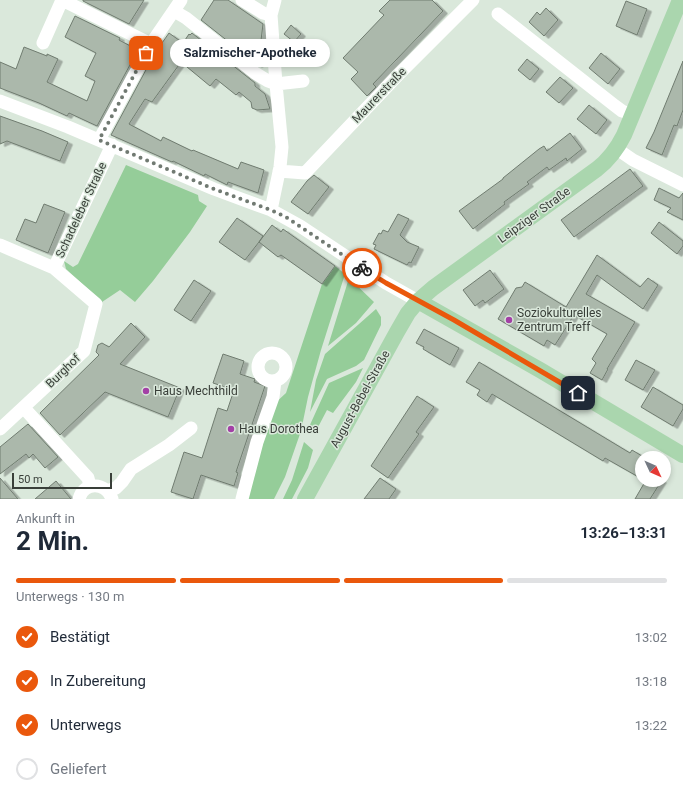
<!DOCTYPE html>
<html lang="de">
<meta charset="utf-8">
<style>
body{margin:0;font-family:Roboto,sans-serif;background:#f6f6f7;color:#1f2937;height:100vh;display:flex;flex-direction:column;font-size:15px;white-space:nowrap}
*{box-sizing:border-box;margin:0}
p{font-size:13px;color:#747a83}
.icon{flex:none;width:22px;height:22px;fill:none;stroke:currentColor;stroke-width:2;stroke-linecap:round;stroke-linejoin:round}
.map{position:relative;height:499px;overflow:hidden}
.sheet{display:flex;flex-direction:column;background:#fff;flex:1}
.sheet>*{flex:none}
.needle{width:26px;rotate:134deg}
.controls{position:absolute;left:635px;top:451px;display:grid;gap:8px}
.controls a{display:grid;place-items:center;width:36px;height:36px;border-radius:50%;background:#fff;box-shadow:0 2px 6px #0003;font-size:20px}
.scale{position:absolute;left:12px;bottom:10px;width:100px;box-sizing:border-box;padding-left:4px;border:2px solid #393f39;border-top:0;font-size:11px;line-height:14px;white-space:nowrap;color:#393f39;-webkit-text-stroke:3px #dae8db;paint-order:stroke}
.pin{position:absolute;display:grid;place-items:center;width:34px;height:34px;color:#fff;margin:-17px;border-radius:8px;box-shadow:0 2px 6px #0006}
.courier{position:absolute;display:grid;place-items:center;width:40px;height:40px;margin:-20px;border:3px solid #ea580c;border-radius:50%;background:#fff;color:#222;box-shadow:0 1px 5px #0007}
.bubble{position:absolute;height:28px;border-radius:14px;background:#fff;box-shadow:0 2px 6px #0003;font-size:13px;font-weight:700;line-height:28px;text-align:center}
.headline em{font-style:normal;font-weight:700}
.headline div{display:flex;flex-direction:column-reverse}
.headline{display:flex;align-items:center;justify-content:space-between;height:68px;padding:0 16px}
h1{font-size:26px;font-weight:700;line-height:30px}
.bar{display:grid;grid-template-columns:repeat(4,1fr);gap:6px 4px;align-content:center;height:48px;padding:0 16px}
.bar i{height:5px;border-radius:3px;background:#e0e1e3}
.bar .selected{background:#ea580c}
.bar p{grid-column:span 4}
ol{padding:0 16px;list-style:none}
li{display:flex;align-items:center;gap:12px;height:44px}
li p{margin-inline-start:auto}
li .icon{padding:4px;border-radius:50%;background:#ea580c;color:#fff;stroke-width:4}
li:last-child{color:#747a83}
li i{width:22px;height:22px;border:2px solid #e0e1e3;border-radius:50%}
.map>svg:first-child{display:block}
.green{fill:#95cd99}
.building{fill:#abb8ab;stroke:#707c70;filter:url(#shadow)}
.lines{fill:none;stroke-linecap:round;stroke-linejoin:round}
.minor{stroke:#fff;stroke-width:13}
.major{stroke:#aad6ae;stroke-width:16}
.done{stroke:#717a72;stroke-width:4;stroke-dasharray:0 7.2}
.route{stroke:#ea580c;stroke-width:5}
.poi-dot{fill:#a340a6;stroke:#dae8db;stroke-width:1.5}
.labels{text-anchor:middle;stroke-width:3;stroke-linejoin:round;paint-order:stroke}
.street-label{font-size:12px;fill:#393f39;stroke:#dae8db}
.poi-label{font-size:12px;fill:#393f39;stroke:#dae8db;text-anchor:start}
</style>
<div class="map">
<svg width="683" height="499" viewBox="0 0 683 499">
<defs>
<filter id="shadow"><feDropShadow dx="4.5" dy="2.5" stdDeviation="0" flood-color="#0004"/></filter>
</defs>
<rect width="100%" height="100%" fill="#dae8db"/>
<path class="green" d="M126,165L198,195L199,201L207,206L190,232L153,281L135,302L120,290L102,302L66,269L64,261L73,267L78,264Z
M335,266L345,274L321,350L308,397L301,431L285,477L274,499H248L273,405L286,393L322,284Z
M349,278L374,302L356,323L328,346Z
M376,309L381,317V325L364,360L356,366L327,379L310,412L316,380L325,354Z
M363,368L356,382L333,413L327,410L316,431L309,427L329,383Z
M304,442L313,450L308,468L292,499H283L292,480Z"/>
<path class="building" d="M83,0H144L129,24L83,1Z
M214,0H228L263,24L258,65L201,20Z
M390,0H432L443,11L373,84L376,87L367,96L351,79L358,72L343,58L384,15L379,11Z
M626,1L647,9L637,35L616,26Z
M546,8L558,20L544,36L529,22L537,12L540,15Z
M75,16L120,38L119,40L138,50L97,126L69,113L67,116L39,103L0,88V62L16,69L24,47L47,56V54L58,59L47,82L87,101L95,81L85,76L96,53L65,37Z
M291,25L301,34L294,42L284,34Z
M169,33L183,43L189,34L190,35L192,33L255,83V86L265,94L270,109L257,110L252,108L251,102L239,92L236,95L216,79L210,86L181,62L152,102L145,99L129,124L161,141L163,137L192,151L193,150L238,169L241,162L264,170L258,193L228,182L227,185L205,174L204,176L173,161L172,162L111,135L155,53Z
M601,53L620,69L608,84L589,68Z
M527,59L539,69L530,80L518,70Z
M683,61V110L677,126L674,125L662,155L646,148L654,132Z
M560,77L573,88L559,103L546,92Z
M589,105L607,120L596,134L577,119Z
M0,116L42,131L68,142L60,161L7,141L0,144Z
M570,133L582,149L567,161L566,158L549,170L547,167L527,182L529,184L504,202L505,204L473,229L459,211L503,179V178L539,149L544,146L547,151Z
M630,169L643,186L574,237L561,220Z
M314,175L329,187L308,214L291,202L307,181Z
M659,188L679,198L683,193V220L667,212L671,208L654,200Z
M44,204L65,212L48,253L16,240L25,219L36,223Z
M398,214L409,219L400,235L407,242L419,247L411,263L409,262L407,265L374,249L376,245L373,244L379,233L381,234L383,230L388,232Z
M237,218L263,236L259,242L272,225L281,232L283,229L335,266L322,284L281,255L278,257L259,242L245,260L219,242Z
M659,222L683,241V246L677,254L651,233Z
M597,255L640,287L648,278L658,285L643,309L597,275L586,294L635,322L607,369H608L602,380L590,373L596,363L592,359L607,334L574,315L555,345L547,340L544,346L498,319L516,288L522,287L525,282L566,307Z
M490,270L504,289L485,303L483,300L475,306L463,290Z
M194,280L211,291L191,321L174,310Z
M131,323L145,337L120,364L180,388L168,417L105,392L60,435L40,413L99,355L96,352L98,345L102,343L109,347Z
M424,329L459,348L450,365L423,349L424,347L416,343Z
M223,354L244,361L240,374L255,379L254,382L265,386L236,472L238,473L234,486L201,475L193,499L171,492L184,452L202,458L218,408L227,411L234,390L213,383Z
M636,360L655,370L643,390L625,380Z
M479,362L630,453L632,450L642,456V479L605,458L603,461L492,394L487,402L477,395L480,390L466,382Z
M653,387L683,405V409L673,426L641,407Z
M417,396L434,407L416,432L419,434L388,478L371,466Z
M28,424L58,457L45,468L33,454L29,458L26,454L0,474V447Z
M0,478L18,499H0Z
M380,478L396,489L389,499H364Z
M646,480H662L650,499H635Z
M56,481L71,499H35Z"/>
<g class="lines">
<path class="minor" d="M62,0L151,44
M242,0L263,13L271,15
M275,0L271,15L276,84L303,81
M174,11L186,18L255,73L268,81L276,84L282,147L280,167L271,210
M498,14L614,105L622,111L633,115
M43,43L62,0
M0,101L68,127L214,189L271,210L300,226L386,283L418,301
M99,140L151,44L181,0
M617,149L633,160L683,185
M279,171L305,173L398,75L473,0
M0,245L54,268
M258 367a14 14 0 1 1 28 0a14 14 0 1 1-28 0Z
M24,408L88,478L90,486
M0,429L84,351L96,304L54,268L112,145
M107,491L116,488L122,482L131,469L169,445L191,428
M79,499C84,481 106,482 112,499
M242,499L257,442L273,397L275,381"/>
<path class="major" d="M418,301L540,370L683,455
M305,499L397,332L408,313L418,301L433,288L597,169C610,159 617,149 624,135L680,0"/>
</g>
<g class="lines">
<path class="done" d="M146,53L99,140L214,189L271,210L286,217L362,268"/>
<path class="route" d="M362,268L386,283L454,320L578,393"/>
</g>
<g class="poi-dot">
<circle cx="509" cy="320" r="4"/>
<circle cx="146" cy="391" r="4"/>
<circle cx="231" cy="429" r="4"/>
</g>
<g class="labels">
<g class="street-label">
<text transform="translate(379 95) rotate(-46)" y="4">Maurerstraße</text>
<text transform="translate(81 210) rotate(-65)" y="4">Schadeleber Straße</text>
<text transform="translate(534 215) rotate(-36)" y="4">Leipziger Straße</text>
<text transform="translate(63 371) rotate(-44)" y="4">Burghof</text>
<text transform="translate(360 399) rotate(-61)" y="4">August-Bebel-Straße</text>
</g>
<g class="poi-label">
<text x="517" y="317">Soziokulturelles<tspan x="517" dy="14">Zentrum Treff</tspan></text>
<text x="154" y="395">Haus Mechthild</text>
<text x="239" y="433">Haus Dorothea</text>
</g>
</g>
</svg>
<div class="controls">
<a><svg class="needle" viewBox="-14 -14 28 28"><path d="M0-13l5 13h-10z" fill="#e53935"/><path d="M0 13l5-13h-10z" fill="#747a83"/></svg></a>
</div>
<div class="scale">50 m</div>
<div class="pin" style="left:146px;top:53px;background:#ea580c"><svg class="icon" aria-label="bag" viewBox="0 0 24 24"><path d="M5 8h14l-1 12H6zM9 8a3 3 0 0 1 6 0"/></svg></div>
<div class="pin" style="left:578px;top:393px;background:#1f2937"><svg class="icon" aria-label="home" viewBox="0 0 24 24"><path d="M3 11l9-7 9 7M6 9v11h12V9"/></svg></div>
<div class="courier" style="left:362px;top:268px"><svg class="icon" aria-label="bike" viewBox="0 0 24 24"><circle cx="6" cy="16" r="4"/><circle cx="18" cy="16" r="4"/><path d="M6 16l4-8h5l3 8M10 8l3 8H6M13 5h3"/></svg></div>
<div class="bubble" style="left:170px;top:39px;width:160px">Salzmischer-Apotheke</div>
</div>
<section class="sheet">
<div class="headline"><div><h1>2 Min.</h1><p>Ankunft in</p></div><em>13:26–13:31</em></div>
<div class="bar"><i class="selected"></i><i class="selected"></i><i class="selected"></i><i></i><p>Unterwegs · 130 m</p></div>
<ol>
<li><svg class="icon" aria-label="check" viewBox="0 0 24 24"><path d="M5 12l5 5 9-10"/></svg>Bestätigt<p>13:02</p></li>
<li><svg class="icon" aria-label="check" viewBox="0 0 24 24"><path d="M5 12l5 5 9-10"/></svg>In Zubereitung<p>13:18</p></li>
<li><svg class="icon" aria-label="check" viewBox="0 0 24 24"><path d="M5 12l5 5 9-10"/></svg>Unterwegs<p>13:22</p></li>
<li><i></i>Geliefert</li>
</ol>
</section>
